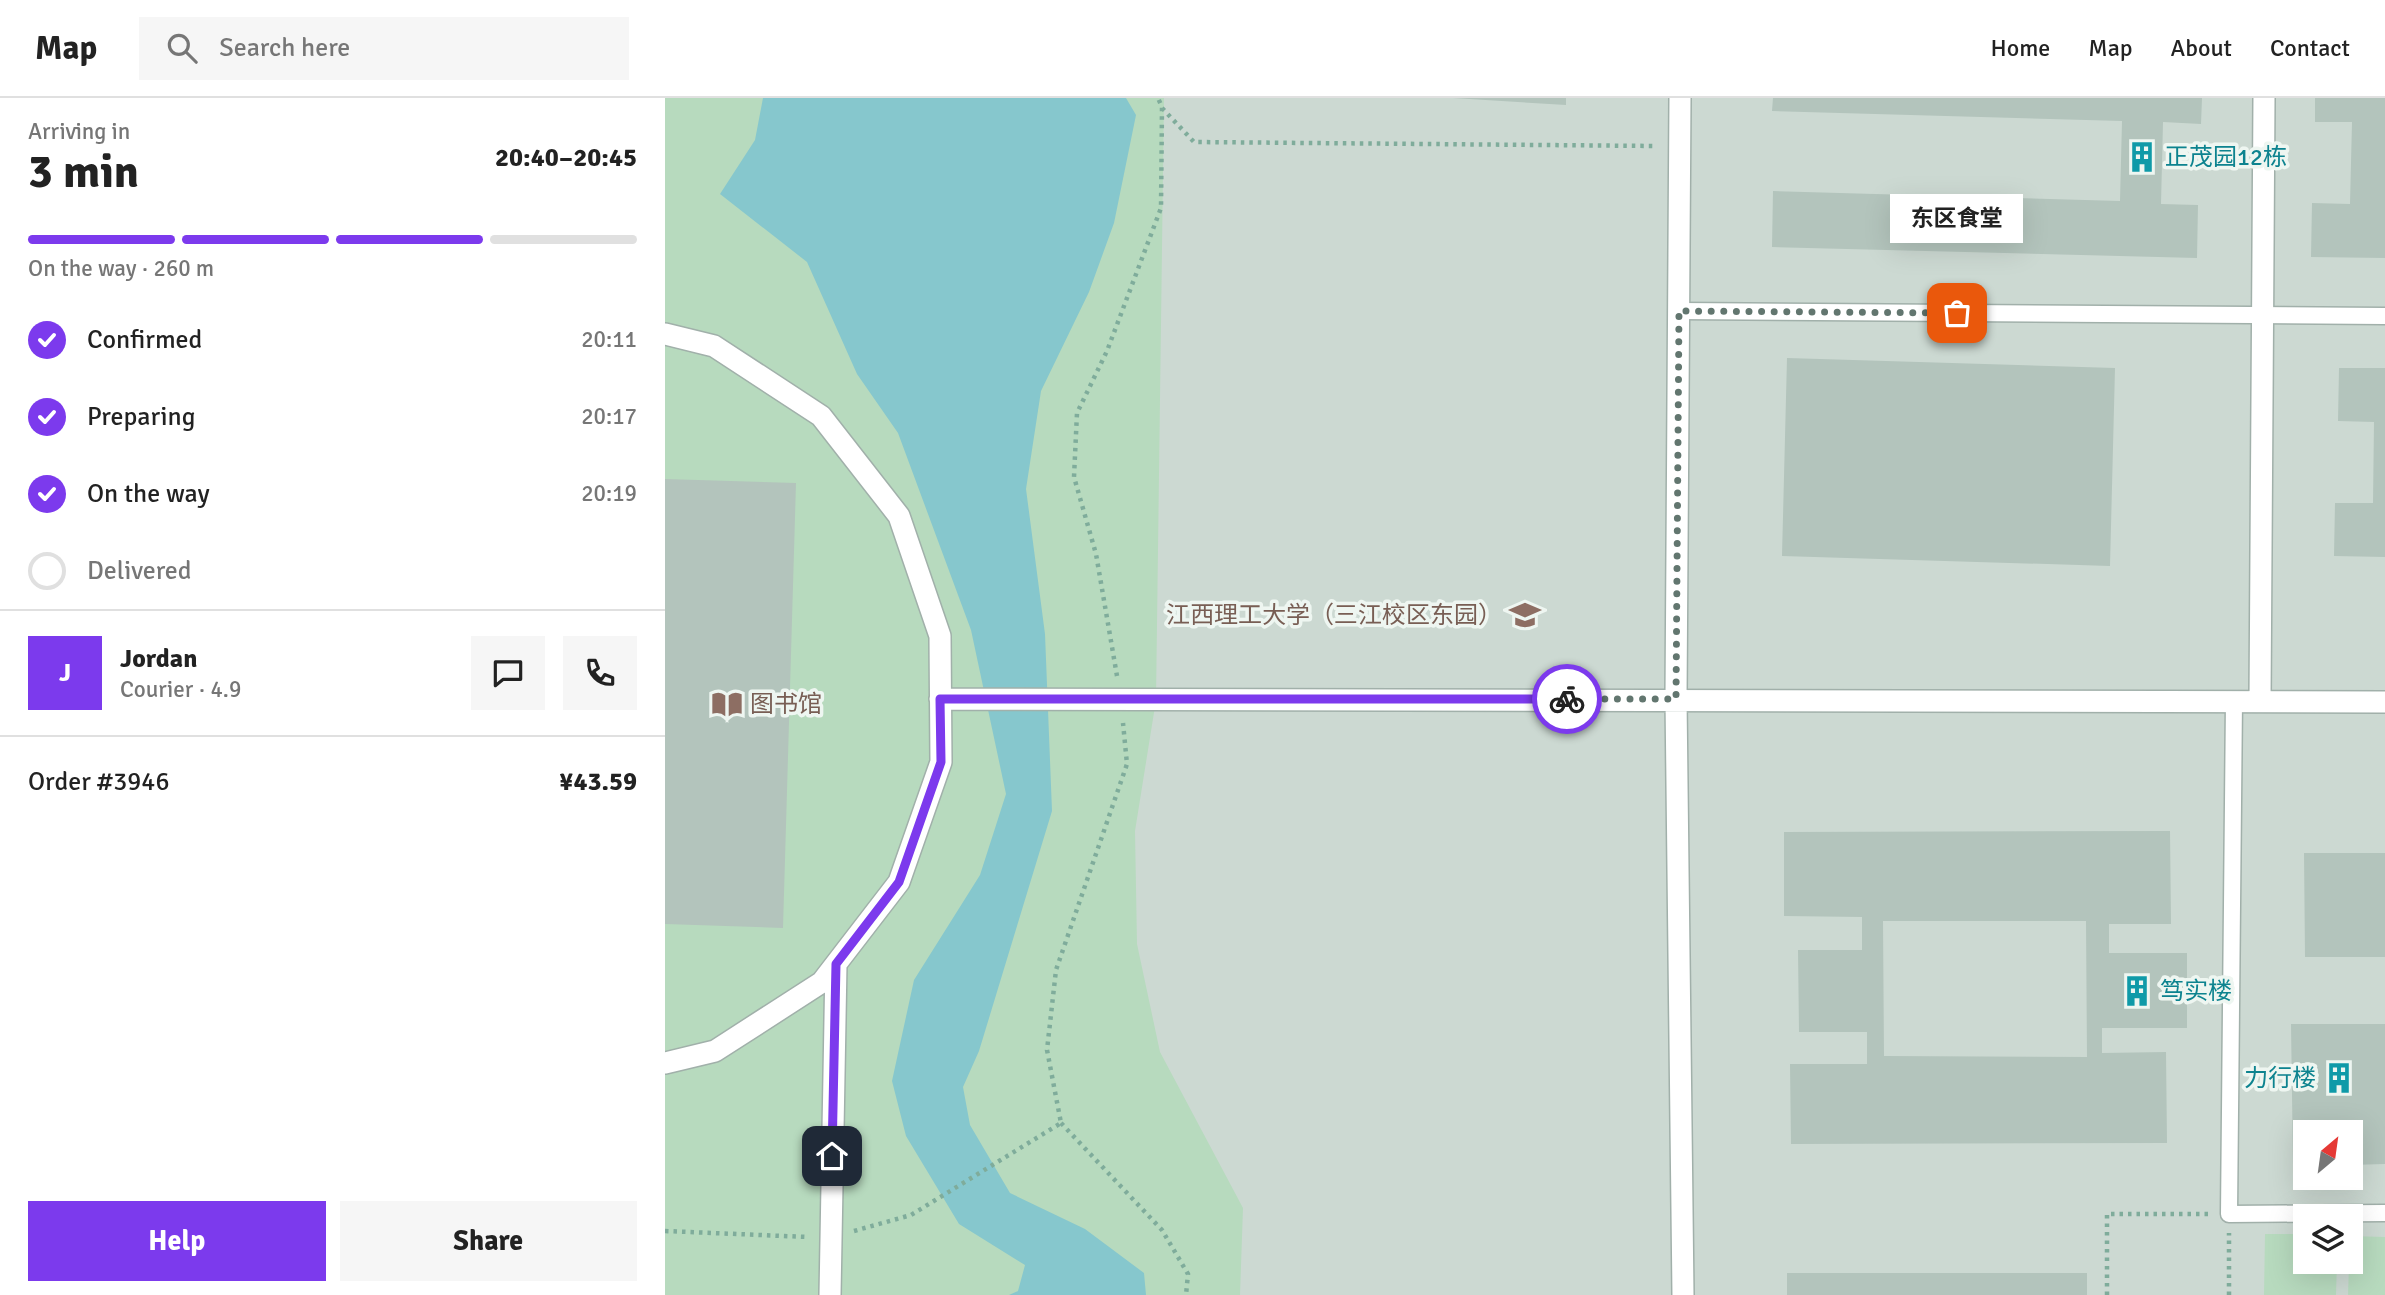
<!DOCTYPE html>
<meta charset="utf-8">
<style>
body{margin:0;font-family:Signika,"Noto Sans SC",sans-serif;background:#f6f6f6;color:#222;height:100vh;display:flex;flex-direction:column;font-size:26px;white-space:nowrap}
*{box-sizing:border-box;margin:0}
p{font-size:23px;color:#767676}
.icon{flex:none;width:38px;height:38px;fill:none;stroke:currentColor;stroke-width:2;stroke-linecap:round;stroke-linejoin:round}
.map{position:relative;flex:1;overflow:hidden}
.sheet{display:flex;flex-direction:column;background:#fff;width:665px}
.sheet>*{flex:none}
.needle{width:46px;rotate:29deg}
.buttons{position:absolute;left:1628px;top:1022px;display:grid;gap:14px}
.buttons a{display:grid;place-items:center;width:70px;height:70px;border-radius:0px;background:#fff;box-shadow:0 7px 28px #0002;font-size:35px}
.pin{position:absolute;display:grid;place-items:center;width:60px;height:60px;color:#fff;margin:-30px;border-radius:14px;box-shadow:0 4px 10px #0006}
.courier{position:absolute;display:grid;place-items:center;width:70px;height:70px;margin:-35px;border:5px solid #7c3aed;border-radius:50%;background:#fff;color:#222;box-shadow:0 2px 9px #0007}
.bubble{position:absolute;height:49px;border-radius:0px;background:#fff;box-shadow:0 7px 28px #0002;font-size:23px;font-weight:700;line-height:49px;text-align:center}
.overview em{font-style:normal;font-weight:700}
.overview div{display:flex;flex-direction:column-reverse}
.overview{display:flex;align-items:center;justify-content:space-between;height:119px;padding:0 28px}
h1{font-size:46px;font-weight:700;line-height:52px}
.bar{display:grid;grid-template-columns:repeat(4,1fr);gap:10px 7px;align-content:center;height:84px;padding:0 28px}
.bar i{height:9px;border-radius:5px;background:#e0e0e0}
.bar .current{background:#7c3aed}
.bar p{grid-column:span 4}
.line{display:flex;align-items:center;gap:18px;padding:0 28px;border-top:2px solid #e0e0e0}
.line div{flex:1}
.round{display:grid;place-items:center;flex:none;width:74px;height:74px;border-radius:0px;background:#f6f6f6}
ol{padding:0 28px;list-style:none}
li{display:flex;align-items:center;gap:21px;height:77px}
li p{margin-inline-start:auto}
li .icon{padding:7px;border-radius:50%;background:#7c3aed;color:#fff;stroke-width:4}
li:last-child{color:#767676}
li i{width:38px;height:38px;border:4px solid #e0e0e0;border-radius:50%}
.action{display:flex;gap:14px;margin-top:auto;padding:14px 28px}
.action a{flex:1;height:80px;border-radius:0px;background:#7c3aed;color:#fff;font-size:28px;font-weight:700;line-height:80px;text-align:center}
.action a+a{background:#f6f6f6;color:#222}
header{display:flex;align-items:center;gap:42px;box-sizing:border-box;height:98px;padding:0 35px;background:#fff;border-bottom:2px solid #e0e0e0}
header strong{font-size:33px}
nav{display:flex;gap:38px;margin-inline-start:auto;font-size:24px}
.search{width:490px;height:63px;background:#f6f6f6;display:flex;align-items:center;gap:18px;box-sizing:border-box;padding:0 24px;border-radius:0px;color:#767676;font-size:26px}
main{display:flex;flex:1;min-height:0}
.map>svg:first-child{display:block}
.built{fill:#ccd9d2;fill-rule:evenodd}
.green{fill:#b7dabe}
.water{fill:#86c7cd}
.building{fill:#b3c4bc;fill-rule:evenodd}
.lines{fill:none;stroke-linecap:round;stroke-linejoin:round}
.service-casing{stroke:#a1b0aa;stroke-width:19}
.minor-casing{stroke:#a1b0aa;stroke-width:24}
.path{stroke:#7fac9b;stroke-width:4.5;stroke-dasharray:3.5 5;stroke-linecap:butt}
.service{stroke:#fff;stroke-width:16}
.minor{stroke:#fff;stroke-width:21}
.done{stroke:#62766f;stroke-width:7;stroke-dasharray:0 12.6}
.route{stroke:#7c3aed;stroke-width:9}
.labels{text-anchor:middle;stroke-width:7;stroke-linejoin:round;paint-order:stroke}
.culture-label{font-size:24px;fill:#0d838f;stroke:#eef6f1;text-anchor:start}
.education-label{font-size:24px;fill:#785e54;stroke:#eef6f1;text-anchor:end}
</style>
<header>
<strong>Map</strong>
<div class="search"><svg class="icon" aria-label="search" viewBox="0 0 24 24"><circle cx="10" cy="10" r="6"/><path d="M15 15l6 6"/></svg>Search here</div>
<nav><a>Home</a><a>Map</a><a>About</a><a>Contact</a></nav>
</header>
<main>
<section class="sheet">
<div class="overview"><div><h1>3 min</h1><p>Arriving in</p></div><em>20:40–20:45</em></div>
<div class="bar"><i class="current"></i><i class="current"></i><i class="current"></i><i></i><p>On the way · 260 m</p></div>
<ol>
<li><svg class="icon" aria-label="check" viewBox="0 0 24 24"><path d="M5 12l5 5 9-10"/></svg>Confirmed<p>20:11</p></li>
<li><svg class="icon" aria-label="check" viewBox="0 0 24 24"><path d="M5 12l5 5 9-10"/></svg>Preparing<p>20:17</p></li>
<li><svg class="icon" aria-label="check" viewBox="0 0 24 24"><path d="M5 12l5 5 9-10"/></svg>On the way<p>20:19</p></li>
<li><i></i>Delivered</li>
</ol>
<div class="line" style="height:126px"><b class="round" style="background:#7c3aed;color:#fff">J</b><div><b>Jordan</b><p>Courier · 4.9</p></div><a class="round"><svg class="icon" aria-label="chat" viewBox="0 0 24 24"><path d="M4 5h16v11H9l-5 4z"/></svg></a><a class="round"><svg class="icon" aria-label="phone" viewBox="0 0 24 24"><path d="M5 4h4l2 5-3 2q2 4 5 5l2-3 5 2v4C11 20 4 13 5 4z"/></svg></a></div>
<div class="line" style="height:91px"><div>Order #3946</div><b>¥43.59</b></div>
<div class="action"><a>Help</a><a>Share</a></div>
</section>
<div class="map">
<svg width="1720" height="1197" viewBox="0 0 1720 1197">
<rect width="100%" height="100%" fill="#dee9e3"/>
<path class="built" d="M0,0H1720V1197H0ZM1640,1034H1685V1080H1640ZM1640,1118H1685V1164H1640Z"/>
<path class="green" d="M0,0H499L491,602L470,733L472,846L495,954L578,1110L575,1197H0Z
M1600,1136H1640V1164H1672L1671,1197H1599Z
M1685,1138L1720,1139V1197H1683Z"/>
<path class="water" d="M98,0H461L471,17L449,125L424,194L376,293L361,391L380,536L387,713L314,953L298,989L305,1027L345,1095L420,1131L479,1175L481,1197H344L353,1193L360,1167L294,1126L241,1038L227,983L249,882L315,777L341,696L306,532L233,335L192,276L142,164L55,96L90,42Z"/>
<path class="building" d="M788,0H901V7Z
M1108,0H1537L1536,26L1498,24L1496,106L1533,107L1532,160L1107,149L1108,93L1455,103L1457,23L1107,13Z
M1650,0H1720V160L1646,159L1647,105L1685,106L1687,24H1650Z
M1122,260L1450,270L1445,468L1117,458Z
M1674,270H1720V459L1669,458L1670,405H1708L1709,324L1673,323Z
M0,381L131,385L118,830L0,826Z
M1505,733L1506,826H1444V855H1522V930H1437V955L1501,954L1502,1045L1126,1046L1125,966H1202V934H1134L1133,852H1197V819L1119,818V734ZM1218,823H1421L1422,959L1219,958Z
M1639,755H1720V859H1640Z
M1626,926H1720V1066L1685,1067V1034H1640V1067H1628Z
M1122,1175H1422V1197H1122Z"/>
<g class="lines">
<defs>
<path id="service" d="M1014,213L1720,218
M1569,602L1564,1116L1720,1115"/>
<path id="minor" d="M1015,0L1011,601L1018,1197
M0,236L49,248L156,318L234,418L275,538L276,664L234,784L157,884L50,953L0,965
M275,601L1720,604
M1595,603L1599,0
M165,1197L171,866"/>
</defs>
<use href="#service" class="service-casing"/>
<use href="#minor" class="minor-casing"/>
<path class="path" d="M497,10L529,44L992,48
M452,578L431,456L409,379L412,315L442,253L496,110L497,9L493,0
M396,1025L497,1132L523,1176L521,1197
M0,1133L143,1139
M189,1133L246,1117L396,1025L382,952L391,872L462,666L458,625
M1442,1197V1116H1543
M1564,1197V1135"/>
<use href="#service" class="service"/>
<use href="#minor" class="minor"/>
</g>
<g class="lines">
<path class="done" d="M902,601H1011L1014,213L1292,215"/>
<path class="route" d="M167,1058L171,866L234,784L276,664L275,601H902"/>
</g>
<defs>
<symbol id="building-bare" viewBox="-9 -9 18 18"><path d="M-4-6H4V6H1V3H-1V6H-4ZM-2.5-4.3h1.7v1.8h-1.7ZM.8-4.3h1.7v1.8H.8ZM-2.5-1h1.7V.8h-1.7ZM.8-1h1.7V.8H.8Z" fill="#0f9aa8" stroke="#eef6f1" stroke-width="2.5" paint-order="stroke"/></symbol>
<symbol id="university-bare" viewBox="-9 -9 18 18"><path d="M0-5L7-2L0 1L-7-2ZM-4 1L0 2.5L4 1V4Q0 6-4 4Z" fill="#8d6e63" stroke="#eef6f1" stroke-width="2.5" paint-order="stroke"/></symbol>
<symbol id="library-bare" viewBox="-9 -9 18 18"><path d="M-6-4Q-3-5.5-.7-3.5V5Q-3 3-6 4ZM6-4Q3-5.5 .7-3.5V5Q3 3 6 4Z" fill="#8d6e63" stroke="#eef6f1" stroke-width="2.5" paint-order="stroke"/></symbol>
</defs>
<g fill-rule="evenodd">
<use href="#building-bare" x="1455" y="37" width="44" height="44"/>
<use href="#university-bare" x="838" y="495" width="44" height="44"/>
<use href="#library-bare" x="40" y="584" width="44" height="44"/>
<use href="#building-bare" x="1450" y="871" width="44" height="44"/>
<use href="#building-bare" x="1652" y="958" width="44" height="44"/>
</g>
<g class="labels">
<g class="culture-label">
<text x="1500" y="67">正茂园12栋</text>
<text x="1495" y="901">笃实楼</text>
<text x="1651" y="988" text-anchor="end">力行楼</text>
</g>
<g class="education-label">
<text x="837" y="525">江西理工大学（三江校区东园）</text>
<text x="85" y="614" text-anchor="start">图书馆</text>
</g>
</g>
</svg>
<div class="buttons">
<a><svg class="needle" viewBox="-14 -14 28 28"><path d="M0-13l5 13h-10z" fill="#e53935"/><path d="M0 13l5-13h-10z" fill="#767676"/></svg></a>
<a><svg class="icon" aria-label="layers" viewBox="0 0 24 24"><path d="M12 4l9 5-9 5-9-5zM3 14l9 5 9-5"/></svg></a>
</div>
<div class="pin" style="left:1292px;top:215px;background:#ea580c"><svg class="icon" aria-label="bag" viewBox="0 0 24 24"><path d="M5 8h14l-1 12H6zM9 8a3 3 0 0 1 6 0"/></svg></div>
<div class="pin" style="left:167px;top:1058px;background:#1f2937"><svg class="icon" aria-label="home" viewBox="0 0 24 24"><path d="M3 11l9-7 9 7M6 9v11h12V9"/></svg></div>
<div class="courier" style="left:902px;top:601px"><svg class="icon" aria-label="bike" viewBox="0 0 24 24"><circle cx="6" cy="16" r="4"/><circle cx="18" cy="16" r="4"/><path d="M6 16l4-8h5l3 8M10 8l3 8H6M13 5h3"/></svg></div>
<div class="bubble" style="left:1225px;top:96px;width:133px">东区食堂</div>
</div>
</main>
